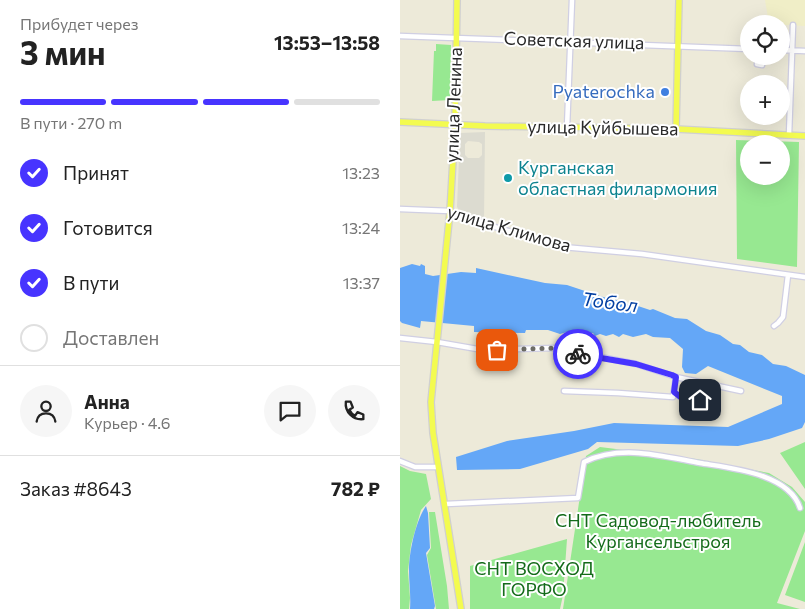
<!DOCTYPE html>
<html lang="ru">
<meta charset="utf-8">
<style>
body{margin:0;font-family:Commissioner,sans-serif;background:#f6f6f6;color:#222;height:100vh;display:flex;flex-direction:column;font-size:19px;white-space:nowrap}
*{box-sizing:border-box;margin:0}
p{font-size:16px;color:#767676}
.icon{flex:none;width:28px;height:28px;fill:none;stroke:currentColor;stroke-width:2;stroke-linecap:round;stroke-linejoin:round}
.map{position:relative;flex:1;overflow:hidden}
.sheet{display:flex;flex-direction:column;background:#fff;width:400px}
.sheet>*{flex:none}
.tools{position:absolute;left:340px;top:15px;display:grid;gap:10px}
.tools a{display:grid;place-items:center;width:50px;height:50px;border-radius:50%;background:#fff;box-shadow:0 5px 20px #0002;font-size:25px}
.pin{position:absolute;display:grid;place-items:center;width:42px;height:42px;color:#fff;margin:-21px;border-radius:10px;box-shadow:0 2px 8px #0006}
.courier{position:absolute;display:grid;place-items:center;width:50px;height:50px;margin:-25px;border:4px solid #4734ff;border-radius:50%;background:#fff;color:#222;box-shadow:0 1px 6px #0007}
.overview em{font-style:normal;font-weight:700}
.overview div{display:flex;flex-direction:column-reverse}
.overview{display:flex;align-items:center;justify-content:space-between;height:85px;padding:0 20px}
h1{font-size:32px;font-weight:700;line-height:38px}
.bar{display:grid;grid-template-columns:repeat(4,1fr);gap:8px 5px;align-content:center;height:60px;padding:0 20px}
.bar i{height:6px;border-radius:4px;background:#e0e0e0}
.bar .on{background:#4734ff}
.bar p{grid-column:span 4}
.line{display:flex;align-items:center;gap:12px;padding:0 20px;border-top:1px solid #e0e0e0}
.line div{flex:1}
.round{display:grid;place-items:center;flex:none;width:52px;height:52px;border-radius:26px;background:#f6f6f6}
ol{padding:0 20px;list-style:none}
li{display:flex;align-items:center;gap:15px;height:55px}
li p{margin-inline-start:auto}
li .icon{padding:5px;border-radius:50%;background:#4734ff;color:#fff;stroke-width:4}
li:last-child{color:#767676}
li i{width:28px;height:28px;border:2px solid #e0e0e0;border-radius:50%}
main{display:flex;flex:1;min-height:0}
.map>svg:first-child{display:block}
.education{fill:#f0eec7}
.green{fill:#97e891;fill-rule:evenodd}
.plaza{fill:#dcdbd0;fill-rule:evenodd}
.water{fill:#64a7f7}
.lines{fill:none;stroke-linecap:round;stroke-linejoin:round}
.minor-casing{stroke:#d0cfe3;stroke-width:7}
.major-casing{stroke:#d0d0d0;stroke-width:8}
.minor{stroke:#fff;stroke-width:4.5}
.major{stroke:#f3fb50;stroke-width:5.5}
.done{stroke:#6e6d67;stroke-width:5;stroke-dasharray:0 9}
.route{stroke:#4734ff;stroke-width:6}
.shop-dot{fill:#3f7fe0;stroke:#fff;stroke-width:2}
.culture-dot{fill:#0f9aa8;stroke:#fff;stroke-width:2}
.labels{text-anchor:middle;stroke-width:4;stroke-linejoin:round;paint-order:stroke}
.street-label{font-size:18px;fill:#292929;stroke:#fff}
.shop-label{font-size:18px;fill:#366cbe;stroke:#fff;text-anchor:end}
.culture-label{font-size:18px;fill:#0d838f;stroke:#fff;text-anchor:start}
.park-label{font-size:18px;fill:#146b1a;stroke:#fff}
.water-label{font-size:19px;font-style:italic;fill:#033fa2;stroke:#fff}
</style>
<main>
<section class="sheet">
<div class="overview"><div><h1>3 мин</h1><p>Прибудет через</p></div><em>13:53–13:58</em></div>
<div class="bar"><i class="on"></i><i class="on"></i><i class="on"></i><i></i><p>В пути · 270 m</p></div>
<ol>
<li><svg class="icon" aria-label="check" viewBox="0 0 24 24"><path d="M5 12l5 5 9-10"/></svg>Принят<p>13:23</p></li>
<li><svg class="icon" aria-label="check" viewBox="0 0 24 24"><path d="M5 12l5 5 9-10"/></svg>Готовится<p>13:24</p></li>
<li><svg class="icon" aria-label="check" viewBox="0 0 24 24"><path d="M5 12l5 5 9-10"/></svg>В пути<p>13:37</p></li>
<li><i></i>Доставлен</li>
</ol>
<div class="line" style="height:90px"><a class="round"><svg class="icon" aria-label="person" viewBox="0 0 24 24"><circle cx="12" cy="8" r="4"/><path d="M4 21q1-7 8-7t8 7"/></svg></a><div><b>Анна</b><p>Курьер · 4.6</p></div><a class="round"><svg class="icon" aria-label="chat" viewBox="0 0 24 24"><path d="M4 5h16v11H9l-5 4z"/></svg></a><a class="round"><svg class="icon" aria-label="phone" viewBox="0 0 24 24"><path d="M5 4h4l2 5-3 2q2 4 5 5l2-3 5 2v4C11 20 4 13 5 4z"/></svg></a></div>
<div class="line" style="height:65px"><div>Заказ #8643</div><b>782 ₽</b></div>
</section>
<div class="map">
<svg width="405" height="609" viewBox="0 0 405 609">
<rect width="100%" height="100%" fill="#edead9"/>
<path class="education" d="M365,0H405V26L369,24Z"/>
<path class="green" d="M36,44L51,45L50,100L32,101L34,51H36Z
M336,140L399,142L397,267L337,259ZM349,144H381V176H349Z
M405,442V489L380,453Z
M200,447L296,459L369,473L392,487L405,502V531L377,603L400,609H163L186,456Z
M0,466L10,471L26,474L31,499L21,510L11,545L8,571L10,598L9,609H0Z
M29,512H35L47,586L49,609H36L27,555L31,548Z
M167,539L163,595L160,609H70V566Z
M405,542V602L385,595Z"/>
<path class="plaza" d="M85,132L84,220L60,211L57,207L60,133ZM68,141L79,142L82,144V155L79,158H68L65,155V144Z"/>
<path class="water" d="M12,264L20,266L21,264L25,266V274L33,276L61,272L76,273V268L145,283L167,285L203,297L221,301L234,307L238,306L250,310L253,309L275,318L287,319L306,331L320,335L333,344L340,345L349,352L362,355L373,364L386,366L405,375V422L402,428L369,439L338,446L197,442L188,449L120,469L57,470L56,457L107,441L174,431L214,423L328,427L382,404V396L308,366L296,374L285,373L282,367L283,349L270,338L253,337L246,334L233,337L223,334L219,337L213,334L206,336L200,334L195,336L193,333H183L179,336L167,332L160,334L148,330H126L125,333L74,332V326L21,321L20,328L2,323L0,321V268Z
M26,506L28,513L30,548L26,553L35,606L34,609H10C11,596 9,583 9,570C9,552 16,520 26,506Z"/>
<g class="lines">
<defs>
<path id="minor" d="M0,36L349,49
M381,50L405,51
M357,64L362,65V56
M167,128L172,0
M389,135L393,25
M0,209L50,211L98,228L163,247L242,254L405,277
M374,326L378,323L383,317L388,275
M0,338L37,342L83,350L155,348L236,364L276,377L341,391
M164,391L218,393L273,397L276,377
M274,392L283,399L298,401L302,383
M0,461L15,467H38
M46,504L178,498L184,462C221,444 262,456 300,463C330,468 389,473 400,508"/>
<path id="major" d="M57,0L55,125L50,211L31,402L33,433L61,609
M0,122L85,126L276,129L405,136
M276,129L279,0"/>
</defs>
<use href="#minor" class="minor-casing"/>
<use href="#major" class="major-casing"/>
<use href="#minor" class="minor"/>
<use href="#major" class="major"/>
</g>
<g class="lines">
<path class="done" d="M97,350L155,348L178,354"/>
<path class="route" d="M178,354L236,364L272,375L276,377L274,392L283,399L300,400"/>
</g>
<circle class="shop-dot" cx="265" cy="92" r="5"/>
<circle class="culture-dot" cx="108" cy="178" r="5"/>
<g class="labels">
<g class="street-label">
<text transform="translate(174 41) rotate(2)" y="6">Советская улица</text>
<text transform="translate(54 105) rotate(-88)" y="6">улица Ленина</text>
<text transform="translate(203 128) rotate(1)" y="6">улица Куйбышева</text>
<text transform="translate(109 229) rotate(16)" y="6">улица Климова</text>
</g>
<g class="shop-label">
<text x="255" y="98">Pyaterochka</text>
</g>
<g class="culture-label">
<text x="118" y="174">Курганская<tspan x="118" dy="21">областная филармония</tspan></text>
</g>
<g class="park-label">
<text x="258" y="527">СНТ Садовод-любитель<tspan x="258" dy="21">Кургансельстроя</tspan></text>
<text x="134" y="575">СНТ ВОСХОД<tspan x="134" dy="21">ГОРФО</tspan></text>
</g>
<g class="water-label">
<text transform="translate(210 302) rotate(7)" y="7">Тобол</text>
</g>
</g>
</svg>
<div class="tools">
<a><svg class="icon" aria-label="locate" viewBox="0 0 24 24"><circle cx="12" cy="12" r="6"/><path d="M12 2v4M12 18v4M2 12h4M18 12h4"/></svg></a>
<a>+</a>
<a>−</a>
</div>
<div class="pin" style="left:97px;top:350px;background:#ea580c"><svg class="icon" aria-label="bag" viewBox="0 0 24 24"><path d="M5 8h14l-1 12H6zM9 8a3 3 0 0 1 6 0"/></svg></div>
<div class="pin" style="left:300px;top:400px;background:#1f2937"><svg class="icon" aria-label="home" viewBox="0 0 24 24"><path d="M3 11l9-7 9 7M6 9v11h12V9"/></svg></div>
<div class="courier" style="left:178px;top:354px"><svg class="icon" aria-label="bike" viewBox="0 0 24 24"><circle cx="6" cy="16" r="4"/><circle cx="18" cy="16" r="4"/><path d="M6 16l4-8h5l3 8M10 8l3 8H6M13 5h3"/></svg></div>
</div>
</main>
